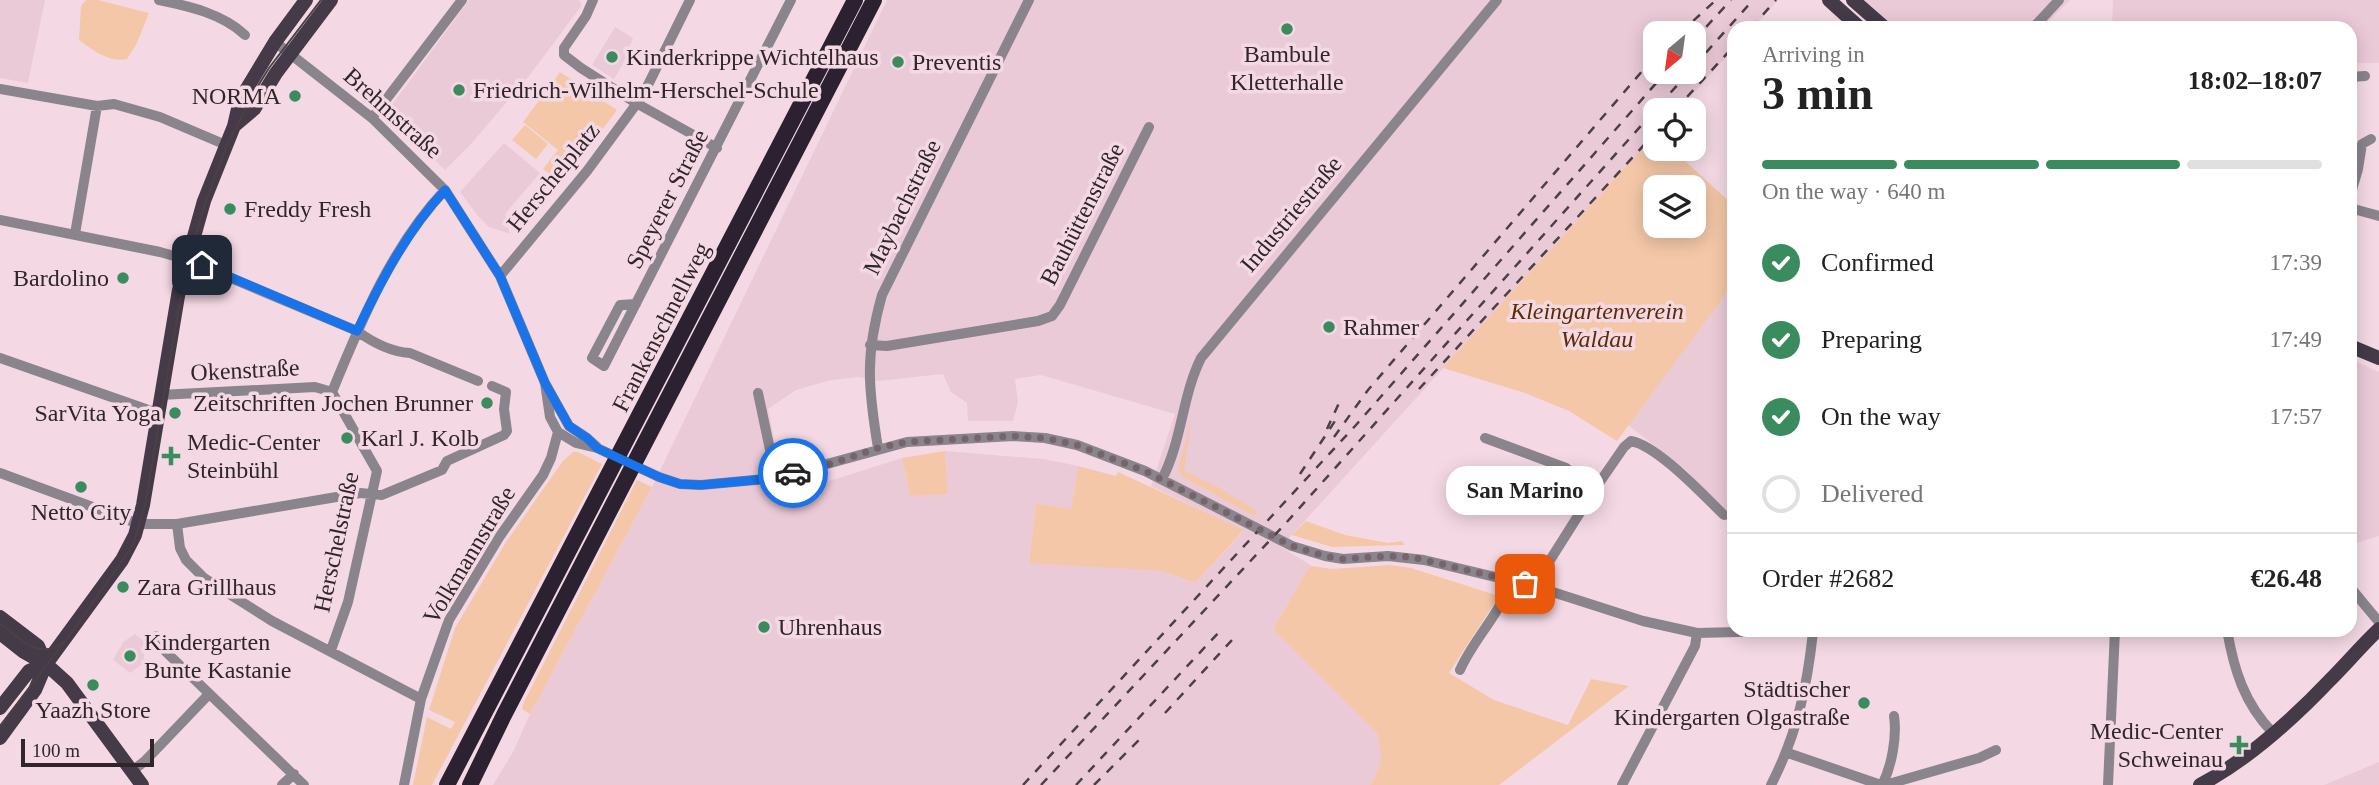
<!DOCTYPE html>
<meta charset="utf-8">
<style>
body{margin:0;font-family:"Times New Roman",serif;background:#f2f2f2;color:#222;height:100vh;display:flex;flex-direction:column;font-size:26px;white-space:nowrap}
*{box-sizing:border-box;margin:0}
p{font-size:23px;color:#767676}
.icon{flex:none;width:38px;height:38px;fill:none;stroke:currentColor;stroke-width:2;stroke-linecap:round;stroke-linejoin:round}
.map{position:relative;flex:1;overflow:hidden}
.drawer{position:absolute;left:1727px;top:21px;width:630px;height:616px;display:flex;flex-direction:column;background:#fff;border-radius:21px;box-shadow:0 4px 18px #0003}
.drawer>*{flex:none}
.needle{width:46px;rotate:209deg}
.controls{position:absolute;left:1643px;top:21px;display:grid;gap:14px}
.controls a{display:grid;place-items:center;width:63px;height:63px;border-radius:14px;background:#fff;box-shadow:0 4px 18px #0003;font-size:35px}
.scale{position:absolute;left:21px;bottom:18px;width:133px;box-sizing:border-box;padding-left:7px;border:4px solid #30262a;border-top:0;font-size:19px;line-height:24px;white-space:nowrap;color:#30262a;-webkit-text-stroke:5px #f4d9e4;paint-order:stroke}
.pin{position:absolute;display:grid;place-items:center;width:60px;height:60px;color:#fff;margin:-30px;border-radius:14px;box-shadow:0 4px 10px #0006}
.courier{position:absolute;display:grid;place-items:center;width:70px;height:70px;margin:-35px;border:5px solid #1a73e8;border-radius:50%;background:#fff;color:#222;box-shadow:0 2px 9px #0007}
.bubble{position:absolute;height:49px;border-radius:21px;background:#fff;box-shadow:0 4px 18px #0003;font-size:23px;font-weight:800;line-height:49px;text-align:center}
.summary em{font-style:normal;font-weight:800}
.summary div{display:flex;flex-direction:column-reverse}
.summary{display:flex;align-items:center;justify-content:space-between;height:119px;padding:0 35px}
h1{font-size:46px;font-weight:800;line-height:52px}
.bar{display:grid;grid-template-columns:repeat(4,1fr);gap:10px 7px;align-content:center;height:84px;padding:0 35px}
.bar i{height:9px;border-radius:5px;background:#e0e0e0}
.bar .selected{background:#3a8c5e}
.bar p{grid-column:span 4}
.line{display:flex;align-items:center;gap:18px;padding:0 35px;border-top:2px solid #e0e0e0}
.line div{flex:1}
ol{padding:0 35px;list-style:none}
li{display:flex;align-items:center;gap:21px;height:77px}
li p{margin-inline-start:auto}
li .icon{padding:7px;border-radius:50%;background:#3a8c5e;color:#fff;stroke-width:4}
li:last-child{color:#767676}
li i{width:38px;height:38px;border:4px solid #e0e0e0;border-radius:50%}
.map>svg:first-child{display:block}
.built{fill:#ebcad8;fill-rule:evenodd}
.green{fill:#f4c7a8;fill-rule:evenodd}
.lines{fill:none;stroke-linecap:round;stroke-linejoin:round}
.minor{stroke:#8a848c;stroke-width:10}
.major{stroke:#443a48;stroke-width:14}
.highway{stroke:#2c2130;stroke-width:16}
.tram{stroke:#4d4045;stroke-width:2}
.rail{stroke:#4d4045;stroke-width:2.5;stroke-dasharray:9 9;stroke-linecap:butt}
.done{stroke:#75656b;stroke-width:7;stroke-dasharray:0 12.6}
.route{stroke:#1a73e8;stroke-width:9}
.poi-dot{fill:#3a8c5e;stroke:#f4d9e4;stroke-width:2.5}
.labels{text-anchor:middle;stroke-width:7;stroke-linejoin:round;paint-order:stroke}
.poi-label{font-size:24px;fill:#30262a;stroke:#f4d9e4;text-anchor:start}
.street-label{font-size:24px;fill:#30262a;stroke:#f4d9e4}
.park-label{font-size:24px;font-style:italic;fill:#5c2d02;stroke:#f4d9e4}
</style>
<div class="map">
<svg width="2379" height="785" viewBox="0 0 2379 785">
<rect width="100%" height="100%" fill="#f4d9e4"/>
<path class="built" d="M0,0H45L28,83L0,78Z
M469,0H579L582,5L529,76L471,144L445,170L386,113Z
M887,0H1778L1753,28H1734V48L1678,110H1656L1655,135L1281,547L1312,566L1308,569L1273,629L1377,733L1382,752L1380,770L1370,785H493L514,750L530,714L652,487ZM1656,33H1694V72H1656ZM943,374L951,392L967,403L968,421H1013L1018,402L1015,379L1041,375L1175,414L1151,486L1244,531L1195,583L1162,571L1029,562L1036,503L1071,509L1078,466L1044,459L945,451L948,493L910,496L902,458L785,495L768,409L796,390L831,380L858,377L878,381Z
M1852,0H2070L2042,28H1884Z
M2113,0H2379V63H2350V28H2112Z
M615,27L633,38L623,64L614,79L592,65Z
M504,143L540,173L505,214L510,234L489,227L478,216L460,192Z
M1734,283V521L1686,470L1628,425Z
M2350,359L2379,372V536L2350,545Z
M135,634L150,646L144,651V663L130,673L113,660L123,642Z
M2379,762V785H2324Z"/>
<path class="green" d="M86,0H98L149,13L136,45L127,59C110,63 92,50 79,40L81,6Z
M560,72L617,110L562,184L543,169L558,150L523,122Z
M525,125L548,144L536,159L512,140Z
M1655,135L1656,149H1672L1734,206V283L1617,441L1569,411L1525,393L1443,368ZM1656,187H1694V226H1656Z
M1192,417L1184,471L1218,487L1258,512L1254,516L1183,477L1178,469Z
M945,451L948,494L910,496L902,458Z
M573,452H578L602,464L432,785H413L427,717L451,729L455,722L429,710L455,628L506,542L563,461Z
M1078,466L1116,476L1118,472L1244,530L1195,583L1162,571L1029,563L1036,503L1071,509Z
M637,480L652,487L530,714L522,709L524,702Z
M1306,521L1345,535L1388,543L1402,541L1405,545L1332,547L1292,535Z
M1389,565L1411,568L1499,596L1449,673L1494,700L1568,725L1591,679L1629,686L1499,785H1370C1383,765 1383,757 1377,733L1273,629L1308,569L1312,566L1332,569Z"/>
<g class="lines">
<path class="minor" d="M159,0C189,6 223,14 245,35
M593,0L586,16L564,48V55L581,68L636,103L717,148
M2033,28L2059,0
M275,42L372,118L445,190L500,276L545,383L569,426L587,438L597,447
M2350,77L2365,76
M0,89L97,106L114,104L160,117L226,145
M372,118L462,0
M2350,196L2358,169L2362,144L2371,139
M2350,208L2379,216
M0,220L160,252L188,260L357,331C372,342 392,352 410,353L478,381
M75,234L97,106
M500,276L587,171L643,95L690,0
M636,304L620,305L592,358L604,366L791,0
M870,345L887,346L1038,321L1052,316L1060,305L1149,127
M0,358L157,413
M545,383L550,417L558,432L576,443L597,448L659,477L680,484L701,485L776,478L907,442L1013,436L1045,438L1077,445L1145,471L1292,546L1325,556L1343,559L1388,556L1424,560L1537,587L1643,621L1697,633L1822,630
M758,393L776,478
M160,395L315,387L332,392
M1485,438L1566,468L1595,489
M878,448C868,387 865,355 882,295L1029,0
M0,473L139,524H177L360,493L382,495L442,470L447,461L504,435L507,431L504,409L506,392L492,386
M1162,479C1182,441 1182,396 1201,358L1497,0
M177,524L180,548L186,560L204,578L272,621L421,699
M1537,587L1540,576L1595,489L1624,447L1631,441C1658,446 1703,495 1724,515
M2350,587L2379,622
M2227,630C2234,670 2244,703 2273,733
M156,636L165,651L304,785
M331,650L348,602L377,471L332,392C361,321 392,246 445,190
M1460,670C1474,638 1501,614 1510,581
M1788,753L1881,785
M132,771L145,761L209,694
M282,785L294,774
M404,785L421,699L449,620L500,536L543,475L551,458L558,432
M1622,785L1695,646L1697,633
M1771,785C1797,734 1807,688 1813,632
M1882,785C1892,766 1897,736 1894,716
M1885,785L1979,758L1996,750
M2108,785L2115,630"/>
<path class="major" d="M1829,0L1860,28
M1853,0L1885,28
M234,126L254,109L276,73L331,0
M2350,346L2379,358
M0,617L38,646L46,664
M0,633L24,652L47,665L67,683L142,785
M0,708L29,671L46,664
M0,738L35,690L46,664L122,560L135,535L143,505L179,290L204,201L234,126L240,100L275,42L306,0
M2200,785C2249,759 2292,720 2330,680C2347,663 2362,645 2379,629"/>
<path class="highway" d="M447,785L855,0
M470,785L504,715L874,0"/>
<path class="tram" d="M0,623C19,639 39,661 63,642
M0,726L72,632L133,545L145,505L184,278L205,203L227,145L256,89L269,68L321,0"/>
<path class="rail" d="M1751,28L1776,0
M1680,33L1716,0
M1694,40L1731,0
M1694,66L1753,0
M1675,110L1734,46
M1419,389L1656,132
M1327,429L1339,403
M1334,437L1368,390L1656,55
M1300,474L1335,421
M1165,713L1232,640
M1023,785L1356,425L1666,72
M1041,785L1286,523L1689,72
M1076,785L1221,630
M1094,785L1142,737"/>
</g>
<g class="lines">
<path class="done" d="M793,473L834,463L878,448L907,442L1013,436L1045,438L1077,445L1145,471L1292,546L1325,556L1343,559L1388,556L1412,557L1525,584"/>
<path class="route" d="M202,265L357,331C381,281 407,231 445,190L500,276L545,383L569,426L587,438L597,448L659,477L680,484L701,485L776,478L793,473"/>
</g>
<g class="poi-dot">
<circle cx="1287" cy="29" r="7"/>
<circle cx="612" cy="57" r="7"/>
<circle cx="898" cy="62" r="7"/>
<circle cx="459" cy="90" r="7"/>
<circle cx="295" cy="96" r="7"/>
<circle cx="230" cy="209" r="7"/>
<circle cx="123" cy="278" r="7"/>
<circle cx="1329" cy="327" r="7"/>
<circle cx="487" cy="403" r="7"/>
<circle cx="175" cy="413" r="7"/>
<circle cx="347" cy="438" r="7"/>
<path d="M167.5 445.5h7v7h7v7h-7v7h-7v-7h-7v-7h7z"/>
<circle cx="81" cy="487" r="7"/>
<circle cx="123" cy="587" r="7"/>
<circle cx="764" cy="627" r="7"/>
<circle cx="130" cy="656" r="7"/>
<circle cx="93" cy="685" r="7"/>
<circle cx="1864" cy="703" r="7"/>
<path d="M2235.5 734.5h7v7h7v7h-7v7h-7v-7h-7v-7h7z"/>
</g>
<g class="labels">
<g class="poi-label">
<text x="1287" y="62" text-anchor="middle">Bambule<tspan x="1287" dy="28">Kletterhalle</tspan></text>
<text x="626" y="65">Kinderkrippe Wichtelhaus</text>
<text x="912" y="70">Preventis</text>
<text x="473" y="98">Friedrich-Wilhelm-Herschel-Schule</text>
<text x="281" y="104" text-anchor="end">NORMA</text>
<text x="244" y="217">Freddy Fresh</text>
<text x="109" y="286" text-anchor="end">Bardolino</text>
<text x="1343" y="335">Rahmer</text>
<text x="473" y="411" text-anchor="end">Zeitschriften Jochen Brunner</text>
<text x="161" y="421" text-anchor="end">SarVita Yoga</text>
<text x="361" y="446">Karl J. Kolb</text>
<text x="187" y="450">Medic-Center<tspan x="187" dy="28">Steinbühl</tspan></text>
<text x="81" y="520" text-anchor="middle">Netto City</text>
<text x="137" y="595">Zara Grillhaus</text>
<text x="778" y="635">Uhrenhaus</text>
<text x="144" y="650">Kindergarten<tspan x="144" dy="28">Bunte Kastanie</tspan></text>
<text x="1850" y="697" text-anchor="end">Städtischer<tspan x="1850" dy="28">Kindergarten Olgastraße</tspan></text>
<text x="93" y="718" text-anchor="middle">Yaazh Store</text>
<text x="2223" y="739" text-anchor="end">Medic-Center<tspan x="2223" dy="28">Schweinau</tspan></text>
</g>
<g class="street-label">
<text transform="translate(393 113) rotate(42)" y="8">Brehmstraße</text>
<text transform="translate(553 177) rotate(-51)" y="8">Herschelplatz</text>
<text transform="translate(667 199) rotate(-63)" y="8">Speyerer Straße</text>
<text transform="translate(902 207) rotate(-64)" y="8">Maybachstraße</text>
<text transform="translate(1082 214) rotate(-63)" y="8">Bauhüttenstraße</text>
<text transform="translate(1291 214) rotate(-50)" y="8">Industriestraße</text>
<text transform="translate(661 327) rotate(-63)" y="8">Frankenschnellweg</text>
<text transform="translate(245 370) rotate(-3)" y="8">Okenstraße</text>
<text transform="translate(336 542) rotate(-78)" y="8">Herschelstraße</text>
<text transform="translate(469 555) rotate(-59)" y="8">Volkmannstraße</text>
</g>
<g class="park-label">
<text x="1597" y="319">Kleingartenverein<tspan x="1597" dy="28">Waldau</tspan></text>
</g>
</g>
</svg>
<div class="controls">
<a><svg class="needle" viewBox="-14 -14 28 28"><path d="M0-13l5 13h-10z" fill="#e53935"/><path d="M0 13l5-13h-10z" fill="#767676"/></svg></a>
<a><svg class="icon" aria-label="locate" viewBox="0 0 24 24"><circle cx="12" cy="12" r="6"/><path d="M12 2v4M12 18v4M2 12h4M18 12h4"/></svg></a>
<a><svg class="icon" aria-label="layers" viewBox="0 0 24 24"><path d="M12 4l9 5-9 5-9-5zM3 14l9 5 9-5"/></svg></a>
</div>
<div class="scale">100 m</div>
<div class="pin" style="left:1525px;top:584px;background:#ea580c"><svg class="icon" aria-label="bag" viewBox="0 0 24 24"><path d="M5 8h14l-1 12H6zM9 8a3 3 0 0 1 6 0"/></svg></div>
<div class="pin" style="left:202px;top:265px;background:#1f2937"><svg class="icon" aria-label="home" viewBox="0 0 24 24"><path d="M3 11l9-7 9 7M6 9v11h12V9"/></svg></div>
<div class="courier" style="left:793px;top:473px"><svg class="icon" aria-label="car" viewBox="0 0 24 24"><path d="M5 17H2v-5l4-1 3-4h7l3 4 3 1v5h-3M9 17h6M6 11h13"/><circle cx="7" cy="17" r="2"/><circle cx="17" cy="17" r="2"/></svg></div>
<div class="bubble" style="left:1446px;top:466px;width:158px">San Marino</div>
<section class="drawer">
<div class="summary"><div><h1>3 min</h1><p>Arriving in</p></div><em>18:02–18:07</em></div>
<div class="bar"><i class="selected"></i><i class="selected"></i><i class="selected"></i><i></i><p>On the way · 640 m</p></div>
<ol>
<li><svg class="icon" aria-label="check" viewBox="0 0 24 24"><path d="M5 12l5 5 9-10"/></svg>Confirmed<p>17:39</p></li>
<li><svg class="icon" aria-label="check" viewBox="0 0 24 24"><path d="M5 12l5 5 9-10"/></svg>Preparing<p>17:49</p></li>
<li><svg class="icon" aria-label="check" viewBox="0 0 24 24"><path d="M5 12l5 5 9-10"/></svg>On the way<p>17:57</p></li>
<li><i></i>Delivered</li>
</ol>
<div class="line" style="height:91px"><div>Order #2682</div><b>€26.48</b></div>
</section>
</div>
